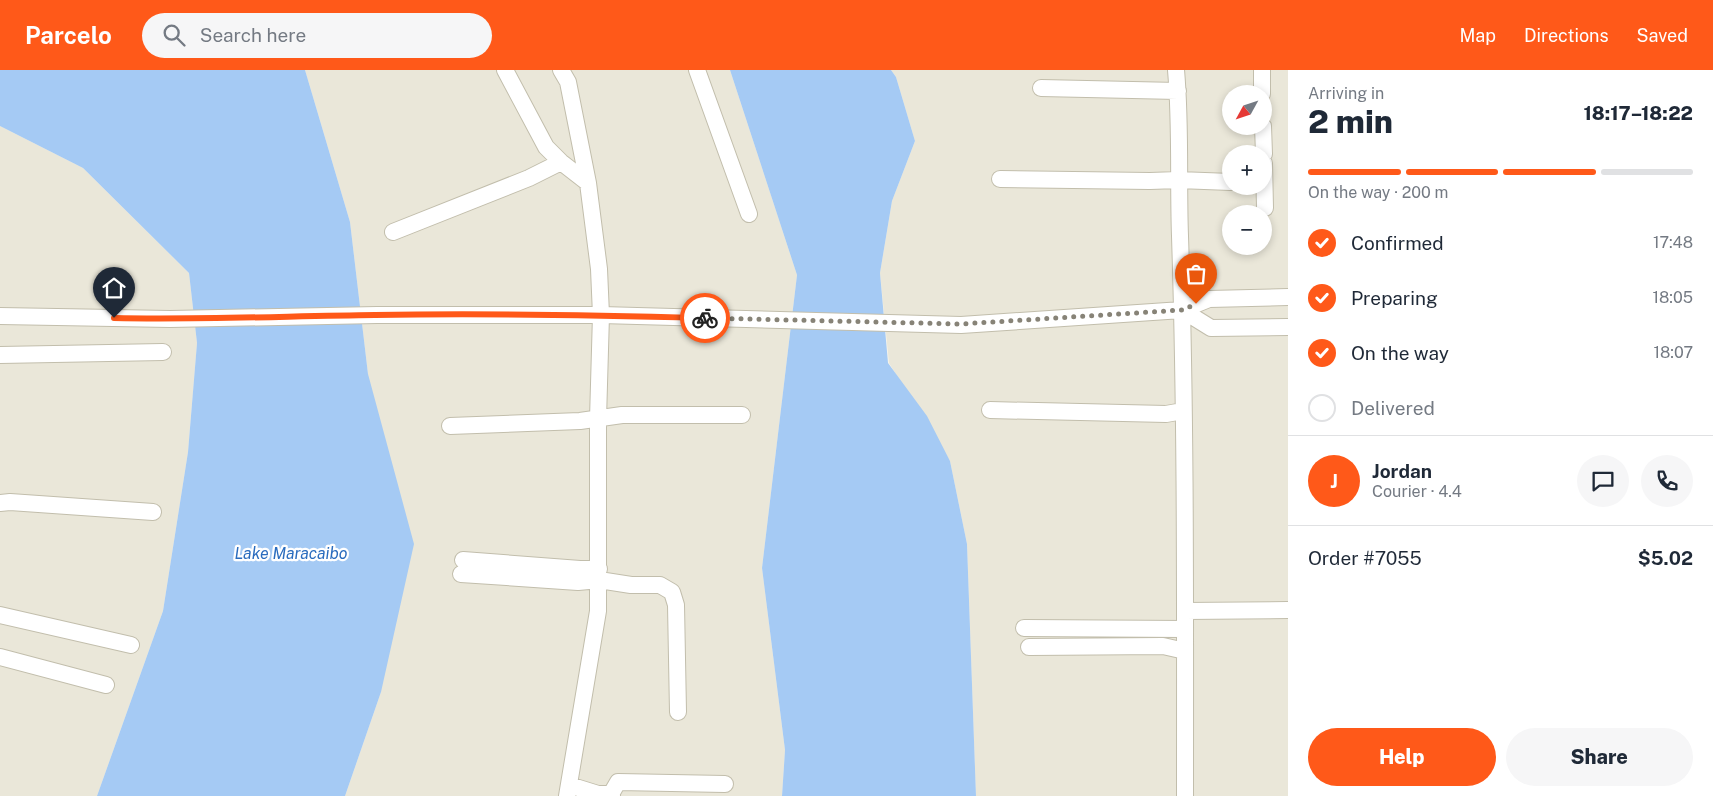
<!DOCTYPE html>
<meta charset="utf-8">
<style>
body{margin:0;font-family:"Public Sans",sans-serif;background:#f6f6f7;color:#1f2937;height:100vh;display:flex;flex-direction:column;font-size:19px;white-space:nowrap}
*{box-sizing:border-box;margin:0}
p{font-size:16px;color:#747a83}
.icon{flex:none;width:28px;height:28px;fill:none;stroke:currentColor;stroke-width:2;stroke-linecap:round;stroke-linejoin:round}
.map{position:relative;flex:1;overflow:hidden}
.drawer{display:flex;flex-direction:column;background:#fff;width:425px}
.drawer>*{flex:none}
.needle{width:32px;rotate:230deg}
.controls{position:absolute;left:1222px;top:15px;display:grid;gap:10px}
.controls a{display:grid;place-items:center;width:50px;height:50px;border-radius:50%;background:#fff;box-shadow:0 2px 8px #0003;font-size:25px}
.pin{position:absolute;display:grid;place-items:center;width:42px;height:42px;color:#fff;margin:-51px -21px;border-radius:50% 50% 50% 0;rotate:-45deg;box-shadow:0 0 5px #0007}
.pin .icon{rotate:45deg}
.courier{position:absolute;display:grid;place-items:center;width:50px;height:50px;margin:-25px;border:4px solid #ff5919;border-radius:50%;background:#fff;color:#222;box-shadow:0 1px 6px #0007}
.headline em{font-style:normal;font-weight:800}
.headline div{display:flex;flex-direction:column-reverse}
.headline{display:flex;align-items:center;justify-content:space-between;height:85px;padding:0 20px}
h1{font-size:32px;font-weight:800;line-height:38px}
.bar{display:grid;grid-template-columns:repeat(4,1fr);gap:8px 5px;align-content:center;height:60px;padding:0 20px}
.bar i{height:6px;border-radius:4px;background:#e0e1e3}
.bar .on{background:#ff5919}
.bar p{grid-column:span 4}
.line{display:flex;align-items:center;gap:12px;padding:0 20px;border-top:1px solid #e0e1e3}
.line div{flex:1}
.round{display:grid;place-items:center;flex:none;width:52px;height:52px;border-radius:26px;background:#f6f6f7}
ol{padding:0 20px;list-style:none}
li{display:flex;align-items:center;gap:15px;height:55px}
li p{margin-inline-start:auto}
li .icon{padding:5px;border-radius:50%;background:#ff5919;color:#fff;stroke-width:4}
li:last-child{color:#747a83}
li i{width:28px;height:28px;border:2px solid #e0e1e3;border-radius:50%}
.primary-button{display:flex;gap:10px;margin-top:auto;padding:10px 20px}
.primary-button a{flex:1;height:58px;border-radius:30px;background:#ff5919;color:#fff;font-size:20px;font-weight:800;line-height:58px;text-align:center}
.primary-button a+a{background:#f6f6f7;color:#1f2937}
header{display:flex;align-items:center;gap:30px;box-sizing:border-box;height:70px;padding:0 25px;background:#ff5919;color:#fff}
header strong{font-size:24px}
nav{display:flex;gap:28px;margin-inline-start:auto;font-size:18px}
.search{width:350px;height:45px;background:#f6f6f7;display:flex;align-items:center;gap:12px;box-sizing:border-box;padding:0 18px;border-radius:28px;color:#747a83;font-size:19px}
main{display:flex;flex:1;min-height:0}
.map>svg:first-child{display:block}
.residential{fill:#eae7d9;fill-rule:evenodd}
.water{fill:#a5caf4}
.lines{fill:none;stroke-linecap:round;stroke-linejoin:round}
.street-casing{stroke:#c2beac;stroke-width:18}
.street{stroke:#fff;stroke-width:16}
.done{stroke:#878377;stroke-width:5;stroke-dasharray:0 9}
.route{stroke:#ff5919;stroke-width:6}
.labels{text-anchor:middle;stroke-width:4.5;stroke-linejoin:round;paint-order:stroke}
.water-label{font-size:16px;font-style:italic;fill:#2a6cbe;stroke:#fff}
</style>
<header>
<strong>Parcelo</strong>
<div class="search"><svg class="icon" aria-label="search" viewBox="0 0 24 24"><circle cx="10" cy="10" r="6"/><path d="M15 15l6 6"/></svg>Search here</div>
<nav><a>Map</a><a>Directions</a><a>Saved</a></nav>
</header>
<main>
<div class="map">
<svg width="1288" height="726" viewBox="0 0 1288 726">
<rect width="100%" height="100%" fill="#f6f4eb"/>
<path class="residential" d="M305,0H730L797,205L762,498L785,680L782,726H345L381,622L368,304L350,152Z
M891,0H1288V726H976L967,474L950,391L889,293L880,203L892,131L915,71L896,7ZM1231,24H1264V56H1231ZM1231,84H1264V116H1231ZM1231,144H1264V176H1231Z
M0,56L83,98L189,203L197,273L188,382L163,541L97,726H0Z"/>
<path class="water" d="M0,0H305L350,152L368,304L414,474L381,622L345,726H97L163,541L188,382L197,273L189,203L83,98L0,56Z
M730,0H891L896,7L915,71L892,131L880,203L888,293L927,346L950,391L967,474L976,726H782L785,680L762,498L797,205Z"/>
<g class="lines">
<defs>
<path id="street" d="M505,0L546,77L561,92L588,113
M561,0L568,12L588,113L599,199L601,245L598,349V541L567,726
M697,0L749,144
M1176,0C1181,55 1178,111 1180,166C1186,353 1185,539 1185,726
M1262,0V24
M1041,18L1178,21
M1263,56L1264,84
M1264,93L1265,138
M1000,109L1150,111L1178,110L1231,112
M393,162L529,108L561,92
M1182,240L1211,258L1288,257
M0,246L170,249L377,245H601L961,255L1182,240L1209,229L1288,227
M0,285L163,282
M990,340L1166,344L1183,341
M450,356L580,351L622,345H742
M0,433L10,432L153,442
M463,490L580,499H599
M461,504L578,512L599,510L631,515H660L672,522L676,535L678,642
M1185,541L1288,540
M0,545L131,575
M1024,558L1185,559
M1029,577L1163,576L1185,581
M0,587L106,615
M569,715L598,724H611
M612,726L611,724L618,712L725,714"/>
</defs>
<use href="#street" class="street-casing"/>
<use href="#street" class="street"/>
</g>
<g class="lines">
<path class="done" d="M705,248L961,254L1182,240L1196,234"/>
<path class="route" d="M114,248C201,250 288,246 375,245C485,243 595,245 705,248"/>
</g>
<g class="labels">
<g class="water-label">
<text x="291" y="489">Lake Maracaibo</text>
</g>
</g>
</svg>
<div class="controls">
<a><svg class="needle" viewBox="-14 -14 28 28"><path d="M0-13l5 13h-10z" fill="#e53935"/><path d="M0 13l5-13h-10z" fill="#747a83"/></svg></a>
<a>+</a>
<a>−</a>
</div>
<div class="pin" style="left:1196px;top:234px;background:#ea580c"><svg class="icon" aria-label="bag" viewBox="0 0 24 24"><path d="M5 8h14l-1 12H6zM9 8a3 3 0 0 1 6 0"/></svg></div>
<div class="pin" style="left:114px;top:248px;background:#1f2937"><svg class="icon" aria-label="home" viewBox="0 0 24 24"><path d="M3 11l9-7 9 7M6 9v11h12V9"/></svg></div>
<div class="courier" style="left:705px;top:248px"><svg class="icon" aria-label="bike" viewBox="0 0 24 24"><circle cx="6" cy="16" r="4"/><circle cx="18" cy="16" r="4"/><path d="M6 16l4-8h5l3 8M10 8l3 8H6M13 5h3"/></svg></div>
</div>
<section class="drawer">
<div class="headline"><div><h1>2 min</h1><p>Arriving in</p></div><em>18:17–18:22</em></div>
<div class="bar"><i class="on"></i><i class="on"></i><i class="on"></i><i></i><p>On the way · 200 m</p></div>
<ol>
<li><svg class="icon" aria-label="check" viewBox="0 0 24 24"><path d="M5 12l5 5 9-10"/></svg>Confirmed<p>17:48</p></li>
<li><svg class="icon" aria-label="check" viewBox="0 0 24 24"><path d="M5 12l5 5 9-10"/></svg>Preparing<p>18:05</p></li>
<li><svg class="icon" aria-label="check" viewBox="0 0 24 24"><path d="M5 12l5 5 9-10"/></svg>On the way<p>18:07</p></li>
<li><i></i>Delivered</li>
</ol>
<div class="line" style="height:90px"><b class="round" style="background:#ff5919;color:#fff">J</b><div><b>Jordan</b><p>Courier · 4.4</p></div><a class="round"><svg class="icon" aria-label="chat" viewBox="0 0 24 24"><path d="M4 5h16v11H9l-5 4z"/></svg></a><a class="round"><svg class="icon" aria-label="phone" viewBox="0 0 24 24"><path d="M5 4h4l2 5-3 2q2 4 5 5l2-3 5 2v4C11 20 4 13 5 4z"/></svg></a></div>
<div class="line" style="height:65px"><div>Order #7055</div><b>$5.02</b></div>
<div class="primary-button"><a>Help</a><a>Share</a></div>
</section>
</main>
